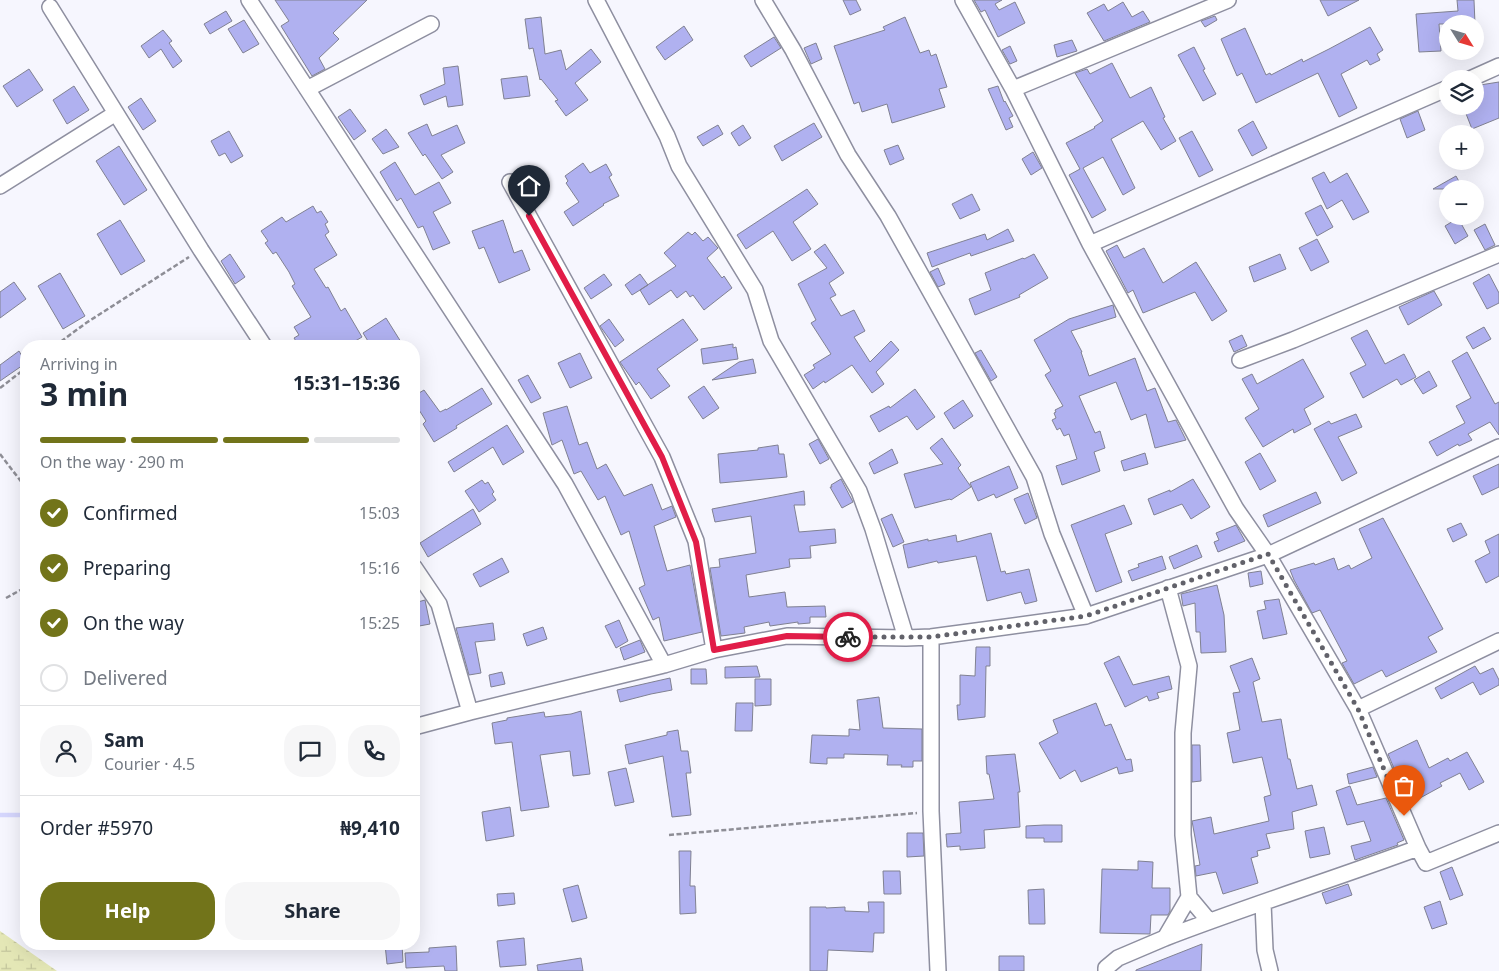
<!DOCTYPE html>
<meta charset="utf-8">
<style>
body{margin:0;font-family:"Noto Sans",sans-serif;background:#f6f6f7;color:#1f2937;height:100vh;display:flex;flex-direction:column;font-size:19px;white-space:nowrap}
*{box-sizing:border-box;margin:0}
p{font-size:16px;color:#747a83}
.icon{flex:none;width:28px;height:28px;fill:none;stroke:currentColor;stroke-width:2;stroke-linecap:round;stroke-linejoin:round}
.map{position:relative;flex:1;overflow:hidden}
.panel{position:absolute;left:20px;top:340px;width:400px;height:610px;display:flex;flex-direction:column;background:#fff;border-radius:20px;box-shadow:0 5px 20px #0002}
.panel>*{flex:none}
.needle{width:32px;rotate:127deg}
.fabs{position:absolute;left:1439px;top:15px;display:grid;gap:10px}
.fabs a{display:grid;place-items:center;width:45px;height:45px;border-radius:50%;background:#fff;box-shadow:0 5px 20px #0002;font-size:25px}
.pin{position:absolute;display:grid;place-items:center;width:42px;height:42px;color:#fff;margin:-51px -21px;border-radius:50% 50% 50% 0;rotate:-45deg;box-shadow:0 0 5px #0007}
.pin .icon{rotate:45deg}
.courier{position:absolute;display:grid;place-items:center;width:50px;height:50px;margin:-25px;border:4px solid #e11d48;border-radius:50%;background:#fff;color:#222;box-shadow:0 1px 6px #0007}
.head em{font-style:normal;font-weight:700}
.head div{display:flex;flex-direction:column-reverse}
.head{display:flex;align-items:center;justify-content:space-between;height:85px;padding:0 20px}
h1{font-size:32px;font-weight:700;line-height:38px}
.bar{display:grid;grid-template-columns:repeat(4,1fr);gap:8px 5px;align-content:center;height:60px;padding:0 20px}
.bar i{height:6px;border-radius:4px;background:#e0e1e3}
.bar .current{background:#72741a}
.bar p{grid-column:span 4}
.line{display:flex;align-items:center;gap:12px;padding:0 20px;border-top:1px solid #e0e1e3}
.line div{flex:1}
.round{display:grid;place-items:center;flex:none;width:52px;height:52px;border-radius:20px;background:#f6f6f7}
ol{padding:0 20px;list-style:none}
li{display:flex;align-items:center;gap:15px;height:55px}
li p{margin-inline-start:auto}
li .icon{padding:5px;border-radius:50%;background:#72741a;color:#fff;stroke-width:4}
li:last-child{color:#747a83}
li i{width:28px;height:28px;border:2px solid #e0e1e3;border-radius:50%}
.action{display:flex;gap:10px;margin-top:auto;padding:10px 20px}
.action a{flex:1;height:58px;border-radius:20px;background:#72741a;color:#fff;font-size:20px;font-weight:700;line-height:58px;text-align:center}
.action a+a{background:#f6f6f7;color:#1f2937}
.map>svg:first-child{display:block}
.wetland{fill:url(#wetland-marsh)}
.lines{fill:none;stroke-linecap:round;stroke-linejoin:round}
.stream{stroke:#d5d6fd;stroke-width:4.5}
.building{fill:#b0b1f0;stroke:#808192}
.street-casing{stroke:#8e8fa0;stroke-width:18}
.path{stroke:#8e8e96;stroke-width:2.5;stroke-dasharray:5 2.5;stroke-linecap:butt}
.street{stroke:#fff;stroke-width:15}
.done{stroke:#62626a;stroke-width:5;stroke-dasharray:0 9}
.route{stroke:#e11d48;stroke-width:6}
</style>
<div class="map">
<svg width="1499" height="971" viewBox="0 0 1499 971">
<defs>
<pattern id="wetland-marsh" width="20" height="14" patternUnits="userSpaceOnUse" patternTransform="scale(1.25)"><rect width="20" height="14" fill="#e4e7b6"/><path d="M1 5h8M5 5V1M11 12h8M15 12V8" fill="none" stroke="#c3c59c"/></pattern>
</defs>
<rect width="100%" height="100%" fill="#f6f6fe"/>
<path class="wetland" d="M0,931L57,971H0Z"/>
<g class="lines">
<path class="stream" d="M0,815H26"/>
</g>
<path class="building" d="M275,0H367L333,33L339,39L319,58L325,69L312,76L281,26L289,21Z
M843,0H856L861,10L850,15Z
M974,0H1002L995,4L999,10L1015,2L1025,23L998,37L985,10L981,12Z
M1320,0H1359L1328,16Z
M1457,0H1474L1475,24H1439L1441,51L1419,52L1416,14L1458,11Z
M1123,2L1132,17L1143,11L1150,22L1104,41L1087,13L1104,4L1108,11Z
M226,11L232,21L210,34L204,24Z
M1215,16L1217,20L1205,27L1201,21Z
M541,17L545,54L561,50L566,70L591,49L601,62L575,83L588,100L566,116L555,101L558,100L541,79L540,80L533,48L529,49L525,19Z
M905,17L920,53L929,50L931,56L936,54L947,87L939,89L945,107L892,123L887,104L862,112L859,102L854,104L834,46L885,30L883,27Z
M244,20L259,44L243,53L228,29Z
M684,26L693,40L665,60L656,47Z
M1370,27L1383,50L1377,54L1380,60L1370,65L1367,60L1341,74L1357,108L1339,117L1318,73L1256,103L1242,73L1237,76L1221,39L1245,28L1266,75L1270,73L1271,75L1302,59L1303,62L1329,49Z
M163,30L172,41L169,43L182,61L173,68L161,49L149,58L141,46Z
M774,37L781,48L751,67L744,56Z
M1072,40L1077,51L1057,57L1054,45Z
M816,43L822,59L811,64L804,48Z
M1010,46L1017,61L1010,64L1002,50Z
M1194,47L1205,69L1203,70L1216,94L1203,101L1178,55Z
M1112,63L1130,98L1151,87L1165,117L1163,118L1176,141L1161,150L1143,121L1111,139L1135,188L1123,195L1103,157L1083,168L1106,210L1092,218L1069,175L1080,169L1066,143L1095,128L1094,127L1103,121L1075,73L1087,69L1090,74Z
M458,66L463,105L448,107L446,96L424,105L420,95L445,84L443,68Z
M29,69L43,90L17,107L3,86Z
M527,76L530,96L504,99L501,79Z
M1499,82V118L1472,129L1463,106H1475V95L1481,93L1480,85Z
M74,86L89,110L67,124L53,100Z
M998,86L1004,102L1005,101L1013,116L1009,118L1013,127L1006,130L988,89Z
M141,98L156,121L143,130L128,107Z
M350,109L366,131L354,140L338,117Z
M1418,111L1425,130L1407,138L1400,119Z
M1253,121L1267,148L1252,156L1238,130Z
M814,123L822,137L782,161L774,146Z
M427,124L432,136L457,125L465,143L441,155L453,172L442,179L425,154L423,156L408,133Z
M718,125L723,134L703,146L697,137Z
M743,125L751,138L739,146L731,133Z
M386,129L399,147L383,154L372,139Z
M229,131L243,156L231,163L225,153L219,156L211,141Z
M1192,131L1213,170L1199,177L1179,138Z
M898,145L904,159L890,165L884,150Z
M119,146L147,190L124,205L96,161Z
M1033,152L1042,168L1031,175L1022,159Z
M395,162L415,195L439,182L451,203L433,212L450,243L433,250L423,226L418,228L401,198L397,201L380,172Z
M583,163L590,173L606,164L612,175L609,177L619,196L603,204L604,205L573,226L564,212L579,202L566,183L568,181L565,176Z
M1324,172L1330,183L1347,173L1369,212L1353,220L1342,200L1327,209L1312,178Z
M1456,176L1463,189H1433Z
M531,187L540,200L533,205L526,191Z
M807,189L818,204L793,222L811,249L792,261L773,231L746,249L737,235Z
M972,194L980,210L960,219L952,204Z
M1321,205L1333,227L1317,236L1305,213Z
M313,206L317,213L321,211L328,222L325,224L329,232L325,235L337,255L314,269L326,288L328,287L341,311L345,308L362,337L347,346H299L294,338L299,335L294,327L311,317L292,286L295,284L289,272L276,252L273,254L265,243L268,241L261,231L282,217L286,222Z
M1458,218L1468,236L1455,244L1445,226Z
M120,220L145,261L121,275L97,234Z
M503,220L514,253L522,250L530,270L499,283L484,247L479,249L472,231Z
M1485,224L1495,245L1485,250L1474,230Z
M1008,229L1014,241L971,256L970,253L932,267L927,253L985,234L987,240Z
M688,232L692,235L695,232L703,241L708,237L718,248L707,258L722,278L724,276L732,288L704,310L693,295L690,297L686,291L677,298L671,290L649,305L640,290L676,266L664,253Z
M1317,239L1329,262L1311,271L1299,248Z
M825,244L844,273L829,283L836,295L830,298L841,316L854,310L865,331L854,337L870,362L891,341L899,350L876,372L884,384L872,393L852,365L825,383L824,381L813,389L804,375L815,368L813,365L831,354L811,323L816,320L798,284L827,268L814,252Z
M1117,245L1124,258L1144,248L1163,283L1196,262L1227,311L1212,321L1195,292L1143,313L1133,290L1128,293L1106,251Z
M230,254L245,277L235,284L221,261Z
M1034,254L1048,278L1019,295L1020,297L975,315L969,299L991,290L985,273L1023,258L1024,259Z
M1280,254L1286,269L1254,282L1249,267Z
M938,268L945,284L938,287L930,272Z
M60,273L85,316L63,329L38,286Z
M604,274L612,285L591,299L584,288Z
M640,274L648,285L632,295L625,285Z
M1489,274L1499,293V303L1487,309L1473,283Z
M14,282L26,299L0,318V292Z
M1434,291L1442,305L1408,325L1399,307Z
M1113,305L1116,317L1071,331L1082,352H1081L1089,376L1135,358L1147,391L1155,388L1168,422L1176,420L1186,440L1155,448L1146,414L1131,420L1116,382L1079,396L1095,433L1100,431L1105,448L1094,452L1100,471L1062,485L1056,466L1077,459L1069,434L1064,436L1060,428L1057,430L1052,420L1056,418L1054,413L1056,412L1055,410L1063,406L1045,375L1051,371L1034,340L1069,319Z
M386,318L401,342L394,346H371L363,333Z
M609,319L624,340L615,347L600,326Z
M683,319L698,340L657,369L670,386L651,399L639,382L636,385L620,362Z
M1484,327L1491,339L1473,349L1466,337Z
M1367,330L1385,364L1404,354L1416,377L1401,385L1397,379L1363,398L1350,373L1366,365L1351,338Z
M1242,335L1247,346L1234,352L1229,341Z
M733,344V348L736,347L738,359L703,364L701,349Z
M981,350L997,377L991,381L975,353Z
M19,351L26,363L0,381V365Z
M1467,352L1495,404L1499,402V435L1490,422L1468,434L1472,440L1459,446L1458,444L1437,456L1429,442L1465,423L1456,406L1471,398L1452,361Z
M580,353L592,378L570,388L558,363Z
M753,359L756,373L712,380L739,362Z
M1303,359L1324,397L1304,409L1311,424L1294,433L1293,429L1263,447L1245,418L1259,409L1242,379L1252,374L1257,384Z
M1429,371L1437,386L1423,394L1414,380Z
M528,375L541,398L531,403L518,380Z
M704,386L719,408L703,419L688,397Z
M482,388L492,404L456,426L457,428L434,442L423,424L426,421L414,402V396L424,390L440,412L446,409V410Z
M915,389L935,417L917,430L907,416L879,432L870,416L889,406L890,408Z
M963,400L973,416L954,429L944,413Z
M567,406L579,445L587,442L597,469L606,464L624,496L652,484L662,510L672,506L676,517L654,526L667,571L690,565L702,632L664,641L659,617L653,620L639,588L645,585L629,531L621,535L605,496L598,500L581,471L574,474L562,440L552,445L543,413Z
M1356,414L1362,427L1338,437L1357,473L1342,481L1314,429L1329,421L1331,424Z
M507,425L524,452L503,465L493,447L454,472L448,462Z
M942,438L961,465L958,468L971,487L951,500L950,499L915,508L904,474L943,464L930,448Z
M818,439L829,459L820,464L809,444Z
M778,445L779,454H784L787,477L720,483L718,454L758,450V448Z
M892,449L898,463L874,474L869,463Z
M1145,453L1148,464L1124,471L1121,461Z
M1260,453L1276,481L1260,490L1245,462Z
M1499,464V487L1482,495L1473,476Z
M1009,466L1018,488L996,498L994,494L978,501L970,483Z
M841,479L853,502L842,508L830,487H832L831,485Z
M1193,479L1210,507L1191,519L1182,504L1154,515L1148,499L1170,490V492Z
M482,480L485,484L488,482L494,492L492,494L496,500L479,512L465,491Z
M804,491L805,505H794L799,532L835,529L836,543L810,546L811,558L789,559L790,567L746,575L749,597L785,592L787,607L825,606L826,617H810V623L798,624V622L770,626L769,622L744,627L745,633L721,636L710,568L720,567L719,559L756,553L751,516L715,522L712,509Z
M1316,492L1321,503L1268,527L1263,515Z
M1028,493L1037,518L1025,524L1014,499Z
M1124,505L1132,524L1105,534L1122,582L1096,592L1071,525Z
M473,509L481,524L428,557L420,543Z
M892,514L904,542L893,547L881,519Z
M1383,518L1443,629L1428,637L1437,652L1386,677L1382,670L1354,684L1342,663L1347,661L1320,610L1312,613L1294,580L1290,570L1314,563L1315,565L1334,558L1338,570L1349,565L1351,569L1372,558L1359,529Z
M1461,523L1467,535L1453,542L1447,529Z
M1236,525L1245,541L1218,552L1214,542L1219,540L1216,533Z
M991,533L1001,572L1005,571L1006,574L1029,569L1037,601L1025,604L1021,592L987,601L976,556L938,563L937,561L908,568L903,545L928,539V541L956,535L957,542Z
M1499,534V576L1486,583L1475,561L1490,553L1485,541Z
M1197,545L1202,557L1174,569L1169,557Z
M1162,556L1166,569L1132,581L1128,571L1139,567L1138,564Z
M502,558L509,572L480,587L473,574Z
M1261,571L1263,584L1250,587L1248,573Z
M1217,585L1224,615L1226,652L1201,653L1200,632H1196L1195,603L1183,606L1181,594Z
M1279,599L1287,634L1263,639L1257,611L1266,609L1264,601Z
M425,600L430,624L414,627V603Z
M619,620L628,641L616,648L605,626Z
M493,623L495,640L475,642L481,673L469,675L456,628Z
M543,627L547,639L527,646L523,634Z
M640,640L645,652L624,660L620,648Z
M976,647H990V666H986L985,717L958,720L957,705H960V675L975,676Z
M1119,656L1133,685L1169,676L1172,689L1157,693L1159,698L1149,701L1147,696L1125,707L1104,663Z
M1252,658L1260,679L1253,682L1262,722L1281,719L1288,759H1290L1297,789L1312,785L1317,805L1292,812L1294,829L1266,834L1270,848L1257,851L1258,856L1251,858L1258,883L1223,894L1216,872L1196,876L1195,866L1200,865L1192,821L1211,817L1214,834L1269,821L1264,797L1271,795L1262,757L1233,763L1227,733L1240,730L1233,693L1240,692L1230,666Z
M757,666L760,677L725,678V667Z
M1475,666L1480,674L1493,668L1499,680V685L1480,695L1473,682L1441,699L1435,688Z
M691,669H706L707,684H691Z
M502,672L505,684L491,687L489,675Z
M670,678L672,690L651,694L620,702L617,690Z
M755,679H771V705L755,706Z
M879,697L883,728L922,729V761H913V767H901L902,765H887L888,755L844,754V758H827V764L810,763L812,735L849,736V729L860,730L857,700Z
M736,703H753L752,731H735Z
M1096,703L1105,726L1111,724L1126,760L1131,759L1133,771L1119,774L1117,767L1081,782L1075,770L1060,779L1039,743L1058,733L1053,720Z
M581,711L590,774L573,776L570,751L540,755L549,807L521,811L512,742L495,744L492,723L507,720V718L544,712L545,717L571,714Z
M678,730L681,751H688L691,773H686L691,815L672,817L663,756L629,764L625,745L667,735V732Z
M1417,740L1429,768L1448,758L1450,761L1467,752L1484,782L1469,790L1460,773L1440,783L1442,786L1409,804L1388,754Z
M1192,745H1200L1201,781L1192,782Z
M1015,754L1020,792H1018L1020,827L984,830L985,848L960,850V846L947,847L946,834L961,833L959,802L994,799L989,774H987L986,756Z
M1373,767L1377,777L1349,784L1347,774Z
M626,768L634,802L615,806L608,772Z
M1350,786L1357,805L1386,798L1404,840L1397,843L1398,845L1355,860L1351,846L1371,841L1364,821L1347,825L1336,791Z
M510,807L514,836L486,841L482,812Z
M1044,825H1062V842H1044V838H1026V826Z
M1324,827L1330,854L1310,858L1305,831Z
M907,833H923L924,856L907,857Z
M679,851H691L690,886H695L696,913L680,914Z
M1138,861L1153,862L1152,888H1170V911L1168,915H1151L1150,934L1100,933L1102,869L1138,870Z
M1452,867L1463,895L1450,900L1440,872Z
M883,871H900L901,894H884Z
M1348,884L1352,895L1326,904L1322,893Z
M578,885L587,918L572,922L563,889Z
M1044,889L1045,924H1029L1028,890Z
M514,893L515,904L498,906L497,894Z
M1440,901L1447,924L1432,929L1424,907Z
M868,902H884V933H874L873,952L828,950L827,971H810V907H826V908L845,907V911L869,912Z
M524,938L526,965L500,967L497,941Z
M385,944H402L403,962L387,964Z
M1202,944L1201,971H1136V970Z
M456,946L457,971H445L444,966L406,968L405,953L429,952V948Z
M999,956H1024V971H999Z
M581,958L583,971H538L537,965Z"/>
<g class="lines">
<defs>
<path id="street" d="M249,0L565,484L664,665
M596,0L667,136L679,166L755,290L771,341L859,491L873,529L906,638
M763,0L793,50L848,155L888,216L1034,477L1052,534L1086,616
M963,0L1013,89L1090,244L1236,509L1268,555L1358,709L1418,848
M50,7L201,250L264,346
M1470,79L1499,66
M307,89L431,24
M1013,89L1228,0
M510,182L662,457L696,541L714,650
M0,186L116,113
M1090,244L1448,88
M1240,360L1293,340L1499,254
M414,567L439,604L470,712
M1168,588L1189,666L1183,733V835L1189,897L1209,921
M931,637V811L938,971
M1358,709L1499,641
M414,727L470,712L664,665L714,650L787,636L906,638L931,637L1086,616L1268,555L1499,447
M1263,903L1265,950L1270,971
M1165,938C1248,906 1334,879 1418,848L1426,863L1499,833
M1106,971V968L1118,958L1165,938L1189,897"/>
</defs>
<use href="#street" class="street-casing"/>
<path class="path" d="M55,346L86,323L189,257
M0,388L26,368
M0,454L26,488
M6,598L26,587
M669,835L917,813"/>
<use href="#street" class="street"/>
</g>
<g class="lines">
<path class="done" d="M848,637H931L1086,616L1268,554L1358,709L1404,816"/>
<path class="route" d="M529,216L662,457L696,542L714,650L787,636L848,637"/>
</g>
</svg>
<div class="fabs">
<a><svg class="needle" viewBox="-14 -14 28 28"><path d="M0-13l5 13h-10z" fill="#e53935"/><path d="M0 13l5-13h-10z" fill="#747a83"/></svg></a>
<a><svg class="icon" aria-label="layers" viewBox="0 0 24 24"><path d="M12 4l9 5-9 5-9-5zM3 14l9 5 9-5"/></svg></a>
<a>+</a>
<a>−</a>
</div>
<div class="pin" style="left:1404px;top:816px;background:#ea580c"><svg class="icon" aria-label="bag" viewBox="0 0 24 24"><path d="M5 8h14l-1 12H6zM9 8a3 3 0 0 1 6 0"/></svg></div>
<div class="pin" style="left:529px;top:216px;background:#1f2937"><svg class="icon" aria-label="home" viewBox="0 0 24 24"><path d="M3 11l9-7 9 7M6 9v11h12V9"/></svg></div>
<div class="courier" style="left:848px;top:637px"><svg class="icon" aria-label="bike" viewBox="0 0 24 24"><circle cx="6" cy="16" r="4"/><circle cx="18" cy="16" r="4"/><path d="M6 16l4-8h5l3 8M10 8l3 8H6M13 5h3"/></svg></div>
<section class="panel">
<div class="head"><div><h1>3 min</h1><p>Arriving in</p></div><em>15:31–15:36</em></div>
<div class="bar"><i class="current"></i><i class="current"></i><i class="current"></i><i></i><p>On the way · 290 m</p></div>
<ol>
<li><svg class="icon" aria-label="check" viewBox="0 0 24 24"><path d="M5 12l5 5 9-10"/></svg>Confirmed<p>15:03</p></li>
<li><svg class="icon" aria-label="check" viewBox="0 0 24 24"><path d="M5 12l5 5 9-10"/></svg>Preparing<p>15:16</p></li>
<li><svg class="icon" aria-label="check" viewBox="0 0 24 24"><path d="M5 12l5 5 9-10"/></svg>On the way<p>15:25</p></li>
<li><i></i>Delivered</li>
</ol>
<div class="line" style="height:90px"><a class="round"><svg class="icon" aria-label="person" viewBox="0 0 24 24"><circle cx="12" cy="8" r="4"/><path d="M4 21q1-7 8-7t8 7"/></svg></a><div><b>Sam</b><p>Courier · 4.5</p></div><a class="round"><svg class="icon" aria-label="chat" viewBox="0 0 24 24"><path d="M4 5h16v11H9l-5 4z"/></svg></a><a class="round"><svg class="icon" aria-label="phone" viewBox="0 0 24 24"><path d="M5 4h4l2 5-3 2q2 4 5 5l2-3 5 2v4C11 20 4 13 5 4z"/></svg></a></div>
<div class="line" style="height:65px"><div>Order #5970</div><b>₦9,410</b></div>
<div class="action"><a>Help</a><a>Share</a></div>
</section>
</div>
